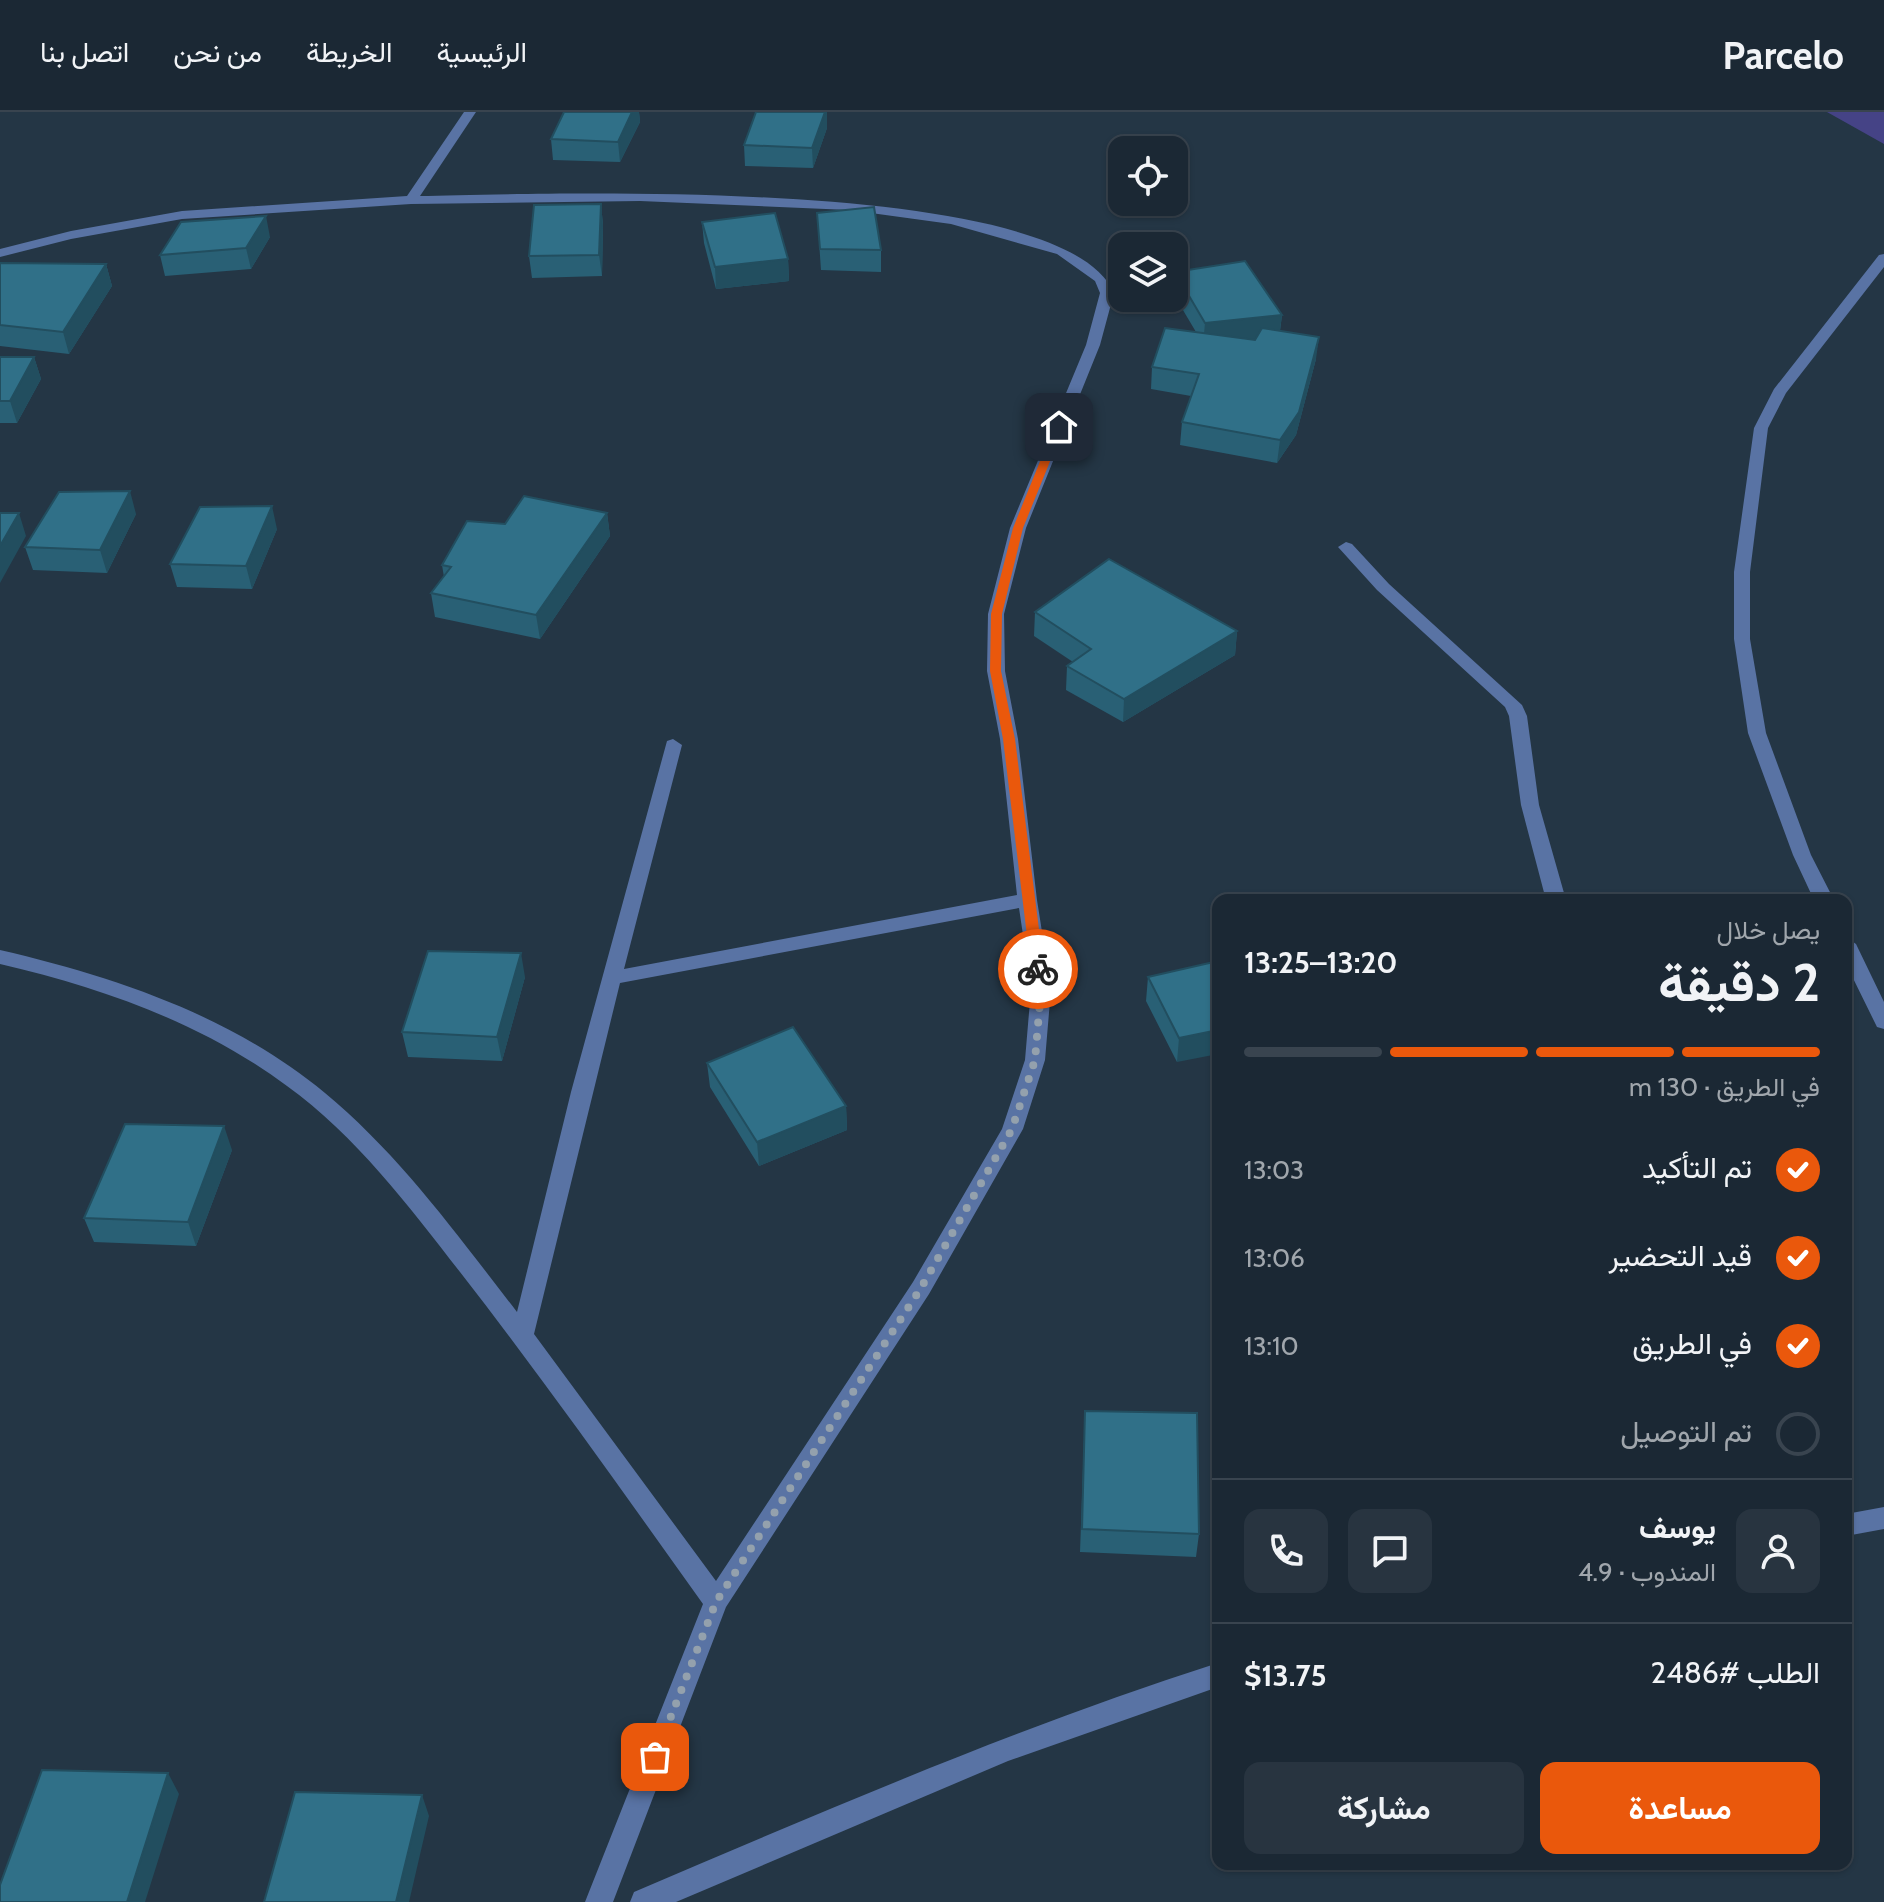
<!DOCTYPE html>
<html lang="ar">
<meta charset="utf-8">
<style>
body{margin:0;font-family:Cabin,Vazirmatn,sans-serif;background:#283440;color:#f1f3f6;direction:rtl;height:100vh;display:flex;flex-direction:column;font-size:30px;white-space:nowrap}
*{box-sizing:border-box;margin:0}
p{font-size:26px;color:#a0a6ac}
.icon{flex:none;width:44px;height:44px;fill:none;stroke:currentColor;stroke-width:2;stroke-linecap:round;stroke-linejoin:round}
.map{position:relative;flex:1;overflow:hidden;direction:ltr}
.sheet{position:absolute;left:1212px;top:782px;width:640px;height:976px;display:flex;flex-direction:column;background:#1b2834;border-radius:16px;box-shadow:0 2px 6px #0004,0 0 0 2px #39444f;direction:rtl}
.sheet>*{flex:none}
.controls{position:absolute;left:1108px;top:24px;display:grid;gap:16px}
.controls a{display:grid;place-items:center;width:80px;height:80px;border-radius:16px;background:#1b2834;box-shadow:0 2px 6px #0004,0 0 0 2px #39444f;font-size:40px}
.pin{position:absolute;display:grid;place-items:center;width:68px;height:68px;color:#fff;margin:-34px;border-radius:16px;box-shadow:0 4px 12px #0006}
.courier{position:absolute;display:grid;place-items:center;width:80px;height:80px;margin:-40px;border:6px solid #ea580c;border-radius:50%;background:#fff;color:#222;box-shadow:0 2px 10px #0007}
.overview em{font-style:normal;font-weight:700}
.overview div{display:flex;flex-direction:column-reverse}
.overview{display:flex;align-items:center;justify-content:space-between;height:136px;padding:0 32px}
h1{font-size:52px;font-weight:700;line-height:60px}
.bar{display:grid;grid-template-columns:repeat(4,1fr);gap:12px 8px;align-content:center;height:96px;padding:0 32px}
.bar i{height:10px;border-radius:6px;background:#39444f}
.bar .current{background:#ea580c}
.bar p{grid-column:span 4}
.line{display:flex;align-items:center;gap:20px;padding:0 32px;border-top:2px solid #39444f}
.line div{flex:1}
.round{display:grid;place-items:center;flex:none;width:84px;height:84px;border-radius:16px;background:#283440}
ol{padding:0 32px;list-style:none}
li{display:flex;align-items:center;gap:24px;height:88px}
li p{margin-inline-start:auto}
li .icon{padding:8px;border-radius:50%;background:#ea580c;color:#fff;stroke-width:4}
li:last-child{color:#a0a6ac}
li i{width:44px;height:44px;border:4px solid #39444f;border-radius:50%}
.primary-button{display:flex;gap:16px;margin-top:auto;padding:16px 32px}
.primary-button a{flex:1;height:92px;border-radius:16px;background:#ea580c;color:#fff;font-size:32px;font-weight:700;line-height:92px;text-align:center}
.primary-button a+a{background:#283440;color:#f1f3f6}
header{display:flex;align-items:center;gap:48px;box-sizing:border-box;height:112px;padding:0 40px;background:#1b2834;border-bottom:2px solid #39444f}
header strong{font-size:38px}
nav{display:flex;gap:44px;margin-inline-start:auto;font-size:28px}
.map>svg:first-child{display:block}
.green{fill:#454386}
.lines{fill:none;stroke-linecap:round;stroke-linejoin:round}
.minor{fill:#5973a4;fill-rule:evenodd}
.wall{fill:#296075}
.shaded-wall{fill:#224e5f}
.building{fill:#307088;stroke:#224e5f;stroke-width:2}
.route{fill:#ea580c}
.done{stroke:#94a1ad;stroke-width:8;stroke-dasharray:0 14.4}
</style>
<header>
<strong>Parcelo</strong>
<nav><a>الرئيسية</a><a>الخريطة</a><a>من نحن</a><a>اتصل بنا</a></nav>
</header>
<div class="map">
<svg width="1884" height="1790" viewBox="0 0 1884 1790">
<rect width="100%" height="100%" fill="#243645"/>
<path class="green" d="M1827,0H1884V32Z"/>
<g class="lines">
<path class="minor" d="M464,0H476L420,84C542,82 1063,62 1114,181L1100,233L1026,416L1004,502L1005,559L1018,627L1037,788L1051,877L1045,948L1023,1017L929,1182L726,1495L613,1790H585L703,1492C623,1380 544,1268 460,1160C408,1093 356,1024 287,974C202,911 103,876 0,852V838C116,865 232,904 325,981C400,1043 458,1124 517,1200L571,980L667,629L673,627L682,633L624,857L1017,783L1000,627L987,559L988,502L1010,416L1086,233L1100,181L1095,169L1057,142L951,112L849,98L640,89L411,92L182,107L71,127L0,145V137L71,119L182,99L407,84ZM1019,796L1031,877L1025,948L1002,1017L913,1170L716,1469L534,1222L620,871Z
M1884,142V155L1786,281L1768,316L1750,460V527L1766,621L1811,743L1834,788H1814L1793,743L1748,621L1734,527V460L1754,316L1774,277L1879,143Z
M1346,430L1352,432L1389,472L1522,593L1527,604L1539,693L1566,788H1546L1521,693L1509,604L1505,595L1377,478L1338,435Z
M1846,825L1856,832L1884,890V917L1877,915L1846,852Z
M1884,1395V1417L1846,1424V1402Z
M1218,1551V1575L1008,1649L676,1790H630L634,1780C827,1698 1018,1615 1218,1551Z"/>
</g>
<path class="wall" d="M564,0H639L640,10L620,50L553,48L551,27Z
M756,0H827V16L813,56L745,54L744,33Z
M601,92L603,113L602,164L532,166L529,144Z
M817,101L881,138V160L821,158Z
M702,110L788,147L789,169L716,177L704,131Z
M270,125L251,157L165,164L160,143Z
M0,151L106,152L112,174L69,242L0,234Z
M1175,160L1282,203L1280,219L1316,247L1296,323L1277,351L1180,333L1182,310L1191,284L1151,277L1152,255L1196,220L1174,183Z
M0,245H34L41,267L17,311H0Z
M607,401L610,424L540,527L435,505L431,481L444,465L442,453Z
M136,402L107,461L33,458L25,435Z
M277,417L252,477L177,475L170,452Z
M1035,500L1237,519L1235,543L1123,610L1066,578L1067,554L1073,550L1034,524Z
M1218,849L1177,950L1146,889L1148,865Z
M525,865L502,949L408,945L402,920Z
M707,951L846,994L847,1018L759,1054L710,975Z
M232,1038L196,1134L94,1130L84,1106Z
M1085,1299L1199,1422L1196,1445L1080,1440Z"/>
<path class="shaded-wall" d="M632,0H639L640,10L620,50L618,30Z
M825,0H827V16L813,56L812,36Z
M601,92L603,113L602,164L599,143Z
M266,104L270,125L251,157L246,136Z
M788,147L789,169L716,177L715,155Z
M106,152L112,174L69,242L63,220Z
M1282,203L1279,225L1203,233L1205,211Z
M1319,225L1316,247L1296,323L1277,351L1280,328Z
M34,245L41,267L17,311L10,289Z
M130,379L136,402L107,461L100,438Z
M272,394L277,417L252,477L246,454Z
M19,401L26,424L0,471V434Z
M607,401L610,424L540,527L536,503Z
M1237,519L1235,543L1123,610L1124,587Z
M521,841L525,865L502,949L497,925Z
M1218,918V942L1177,950L1179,926Z
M846,994L847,1018L759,1054L757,1030Z
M224,1014L232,1038L196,1134L188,1110Z
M168,1661L179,1682L145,1790H127Z
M422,1683L429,1704L409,1790H396Z"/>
<path class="building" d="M564,0H632L618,30L551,27Z
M756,0H825L812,36L744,33Z
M601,92L599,143L529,144L534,93Z
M874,95L881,138L820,137L817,101Z
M775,101L788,147L715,155L702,110Z
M266,104L246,136L160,143L181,110Z
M1245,149L1282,203L1205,211L1175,160Z
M0,151L106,152L63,220L0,213Z
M1165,216L1255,228L1262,216L1319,225L1299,300L1280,328L1182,310L1199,262L1152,255Z
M0,245H34L10,289H0Z
M130,379L100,438L25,435L59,380Z
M524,384L607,401L536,503L431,481L451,455L442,453L467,409L505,412Z
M272,394L246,454L170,452L200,395Z
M0,401H19L0,434Z
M1109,447L1237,519L1124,587L1067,554L1091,537L1035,500Z
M428,839L521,841L497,925L402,920Z
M1218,849V918L1179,926L1148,865Z
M793,915L846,994L757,1030L707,951Z
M125,1012L224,1014L188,1110L84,1106Z
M1085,1299L1197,1301L1199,1422L1082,1417Z
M42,1658L168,1661L127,1790H0V1773Z
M295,1680L422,1683L396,1790H264Z"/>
<path class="route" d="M1059,312L1064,315L1023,416L1002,502L1001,559L1015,627L1044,857L1038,861L1031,857L1003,627L990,559L991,502L1013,416L1054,315Z"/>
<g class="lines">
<path class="done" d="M655,1645L716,1490L921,1176L1012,1017L1035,948L1041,877L1038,857"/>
</g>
</svg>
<div class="controls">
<a><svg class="icon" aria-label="locate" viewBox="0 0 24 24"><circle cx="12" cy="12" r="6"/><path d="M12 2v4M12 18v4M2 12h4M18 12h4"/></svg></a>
<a><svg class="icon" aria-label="layers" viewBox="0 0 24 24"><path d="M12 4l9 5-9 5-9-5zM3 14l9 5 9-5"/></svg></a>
</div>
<div class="pin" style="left:655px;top:1645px;background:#ea580c"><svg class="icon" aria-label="bag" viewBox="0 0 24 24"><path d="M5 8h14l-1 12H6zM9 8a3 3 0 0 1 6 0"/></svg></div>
<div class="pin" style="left:1059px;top:315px;background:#1f2937"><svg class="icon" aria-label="home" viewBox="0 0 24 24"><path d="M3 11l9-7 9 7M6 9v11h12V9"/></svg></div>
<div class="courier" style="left:1038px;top:857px"><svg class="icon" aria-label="bike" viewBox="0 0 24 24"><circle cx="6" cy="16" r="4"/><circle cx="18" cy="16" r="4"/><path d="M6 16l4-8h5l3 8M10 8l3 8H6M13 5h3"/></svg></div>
<section class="sheet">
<div class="overview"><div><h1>2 دقيقة</h1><p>يصل خلال</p></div><em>13:20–13:25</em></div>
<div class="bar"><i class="current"></i><i class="current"></i><i class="current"></i><i></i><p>في الطريق · 130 m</p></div>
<ol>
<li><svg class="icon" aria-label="check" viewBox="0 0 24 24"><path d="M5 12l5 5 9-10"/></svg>تم التأكيد<p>13:03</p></li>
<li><svg class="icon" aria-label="check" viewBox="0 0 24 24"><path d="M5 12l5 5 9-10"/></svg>قيد التحضير<p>13:06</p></li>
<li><svg class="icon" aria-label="check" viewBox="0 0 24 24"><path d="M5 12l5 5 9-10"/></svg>في الطريق<p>13:10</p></li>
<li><i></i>تم التوصيل</li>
</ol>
<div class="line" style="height:144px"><a class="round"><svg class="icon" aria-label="person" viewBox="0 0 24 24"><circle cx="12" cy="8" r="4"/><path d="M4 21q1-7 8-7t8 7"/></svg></a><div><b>يوسف</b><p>المندوب · 4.9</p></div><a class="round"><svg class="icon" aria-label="chat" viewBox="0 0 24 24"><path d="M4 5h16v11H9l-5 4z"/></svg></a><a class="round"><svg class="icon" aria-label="phone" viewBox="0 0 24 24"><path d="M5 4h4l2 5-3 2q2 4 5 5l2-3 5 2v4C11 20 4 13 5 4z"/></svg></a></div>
<div class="line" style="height:104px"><div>الطلب #2486</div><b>$13.75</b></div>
<div class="primary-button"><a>مساعدة</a><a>مشاركة</a></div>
</section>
</div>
